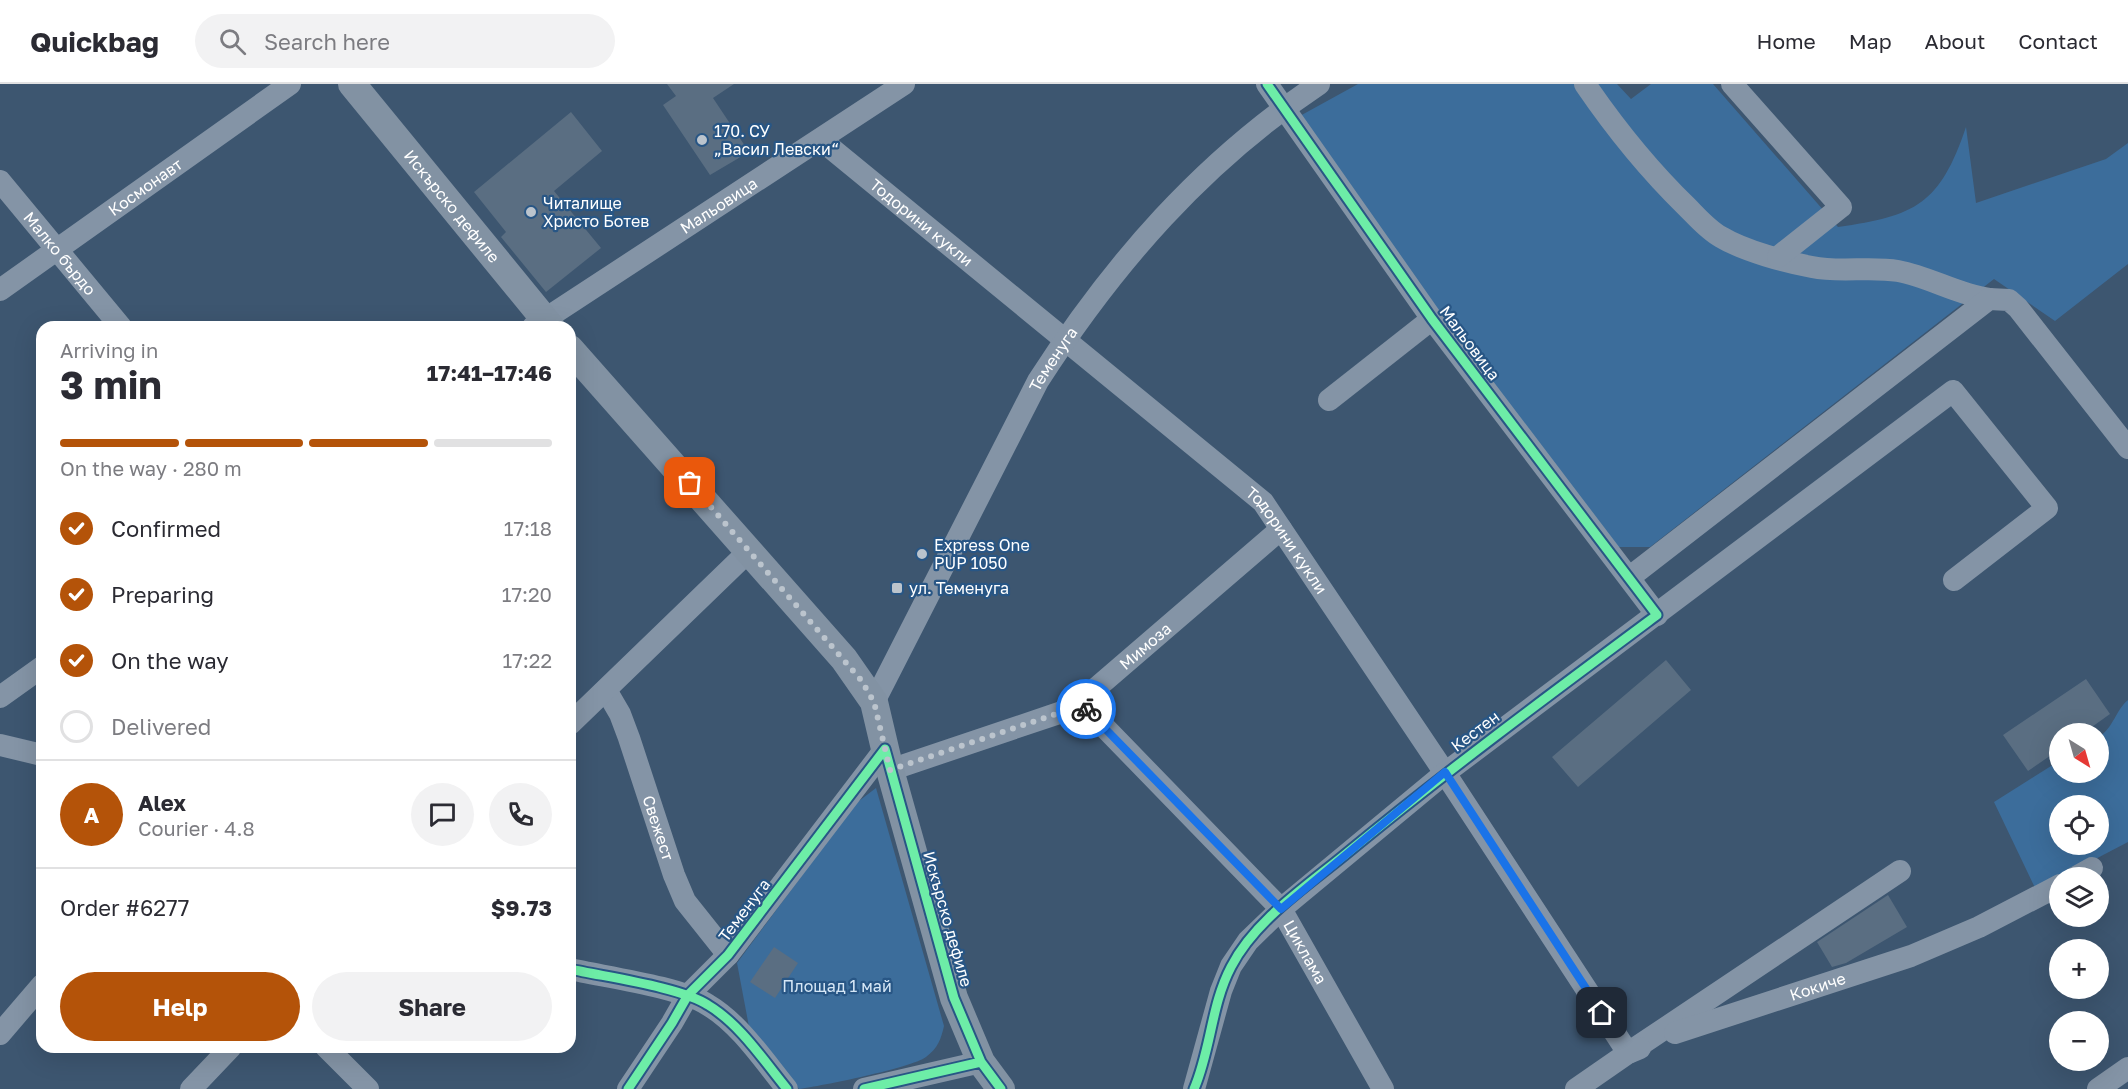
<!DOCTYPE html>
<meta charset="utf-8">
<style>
body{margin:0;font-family:"Golos Text",sans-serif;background:#f2f2f3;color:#2b2b33;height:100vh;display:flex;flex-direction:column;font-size:22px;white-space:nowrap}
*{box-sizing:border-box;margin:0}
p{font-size:20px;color:#7c7c81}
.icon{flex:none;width:33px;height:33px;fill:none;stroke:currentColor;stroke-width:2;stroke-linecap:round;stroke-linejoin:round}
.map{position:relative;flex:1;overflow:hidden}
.drawer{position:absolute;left:36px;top:237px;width:540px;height:732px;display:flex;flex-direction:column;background:#fff;border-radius:18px;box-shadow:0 6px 24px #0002}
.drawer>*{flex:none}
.needle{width:39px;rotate:143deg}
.tools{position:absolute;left:2049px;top:639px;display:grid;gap:12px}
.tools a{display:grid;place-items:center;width:60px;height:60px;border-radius:50%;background:#fff;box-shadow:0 6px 24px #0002;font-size:30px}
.pin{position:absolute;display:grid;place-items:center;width:51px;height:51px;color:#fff;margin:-26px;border-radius:12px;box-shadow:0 3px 9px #0006}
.courier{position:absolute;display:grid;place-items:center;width:60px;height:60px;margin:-30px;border:4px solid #1a73e8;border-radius:50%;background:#fff;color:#222;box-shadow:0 2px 8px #0007}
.summary em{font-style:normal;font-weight:700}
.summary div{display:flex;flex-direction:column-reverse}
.summary{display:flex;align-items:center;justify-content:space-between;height:102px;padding:0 24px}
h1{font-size:39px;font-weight:700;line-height:45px}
.bar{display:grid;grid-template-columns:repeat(4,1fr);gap:9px 6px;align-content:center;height:72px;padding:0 24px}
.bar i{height:8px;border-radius:4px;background:#e1e1e2}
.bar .on{background:#b45309}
.bar p{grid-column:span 4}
.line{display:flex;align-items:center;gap:15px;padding:0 24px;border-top:2px solid #e1e1e2}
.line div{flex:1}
.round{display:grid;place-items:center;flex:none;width:63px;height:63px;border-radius:32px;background:#f2f2f3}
ol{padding:0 24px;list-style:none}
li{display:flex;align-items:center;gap:18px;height:66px}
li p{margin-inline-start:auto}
li .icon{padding:6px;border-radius:50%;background:#b45309;color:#fff;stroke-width:4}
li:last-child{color:#7c7c81}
li i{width:33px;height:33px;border:3px solid #e1e1e2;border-radius:50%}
.button{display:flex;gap:12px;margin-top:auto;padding:12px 24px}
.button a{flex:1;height:69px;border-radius:36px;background:#b45309;color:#fff;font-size:24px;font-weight:700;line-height:69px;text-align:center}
.button a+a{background:#f2f2f3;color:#2b2b33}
header{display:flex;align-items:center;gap:36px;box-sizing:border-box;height:84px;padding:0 30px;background:#fff;border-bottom:2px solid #e1e1e2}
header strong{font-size:28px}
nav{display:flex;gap:33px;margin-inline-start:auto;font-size:21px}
.search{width:420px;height:54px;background:#f2f2f3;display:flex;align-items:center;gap:15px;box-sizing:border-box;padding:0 21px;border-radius:33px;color:#7c7c81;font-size:22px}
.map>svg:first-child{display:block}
.green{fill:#3c6d9b;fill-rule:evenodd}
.building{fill:#5a6e82}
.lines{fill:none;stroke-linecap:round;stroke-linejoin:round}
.minor{stroke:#8494a6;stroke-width:22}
.major{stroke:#8292a3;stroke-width:28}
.cycleway-casing{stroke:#285685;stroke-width:13}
.cycleway{stroke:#6deda7;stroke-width:9}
.done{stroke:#bbc4cd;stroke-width:6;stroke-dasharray:0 10.8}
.route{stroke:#1a73e8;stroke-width:8}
.poi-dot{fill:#bbc4cd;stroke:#285685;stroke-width:2}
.labels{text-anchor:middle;stroke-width:4.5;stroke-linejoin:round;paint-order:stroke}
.poi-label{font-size:16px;fill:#fff;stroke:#285685;text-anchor:start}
.street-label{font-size:16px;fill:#fff;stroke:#285685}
.park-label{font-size:16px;fill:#d6e7f6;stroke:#285685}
</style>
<header>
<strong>Quickbag</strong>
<div class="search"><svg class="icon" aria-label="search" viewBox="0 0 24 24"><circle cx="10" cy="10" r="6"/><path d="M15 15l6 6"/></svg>Search here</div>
<nav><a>Home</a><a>Map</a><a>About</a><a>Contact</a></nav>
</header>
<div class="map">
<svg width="2128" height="1005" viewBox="0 0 2128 1005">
<rect width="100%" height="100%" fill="#3d5670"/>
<path class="green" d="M1358,0H1617L1631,15L1651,0H1713L1838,143C1916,132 1940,120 1966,43L1976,119L2106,75L2128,59V180L2055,237L1994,195L1650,463H1610L1298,33Z
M2128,616V758L2036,806L1994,718L2059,677L2060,688H2098L2099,653C2114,643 2115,627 2128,616ZM2060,722H2098V760H2060Z
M876,704L944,942C941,955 938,964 926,973C911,984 821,1002 799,1005L750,948L737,879L855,720Z"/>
<path class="building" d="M667,0H734L713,14L749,68L710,91L663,21L676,12Z
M571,28L602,67L554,107L601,164L546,208L501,153L506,148L474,108Z
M1666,576L1691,606L1578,703L1552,673Z
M2086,595L2110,630L2082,650H2060V665L2028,687L2003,651Z
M1888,811L1907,843L1846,879L1832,883L1817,858Z
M774,863L798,879L775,914L750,898Z"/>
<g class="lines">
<g class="minor">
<path d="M1267,0L1432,235L1657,531"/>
<path d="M1585,0C1615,44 1649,86 1687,123C1697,133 1708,146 1721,153C1744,167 1786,178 1812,183C1841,189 1869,182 1898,187C1930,193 1956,210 1989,215"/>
<path d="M1732,0L1841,123L1778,173"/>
<path id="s1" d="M821,56L1263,418L1445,689L1628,969L1900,787"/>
<path id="s2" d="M0,97L121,243"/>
<path id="s3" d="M0,206L290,0"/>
<path id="s4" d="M533,243L904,0"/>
<path d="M1329,316L1432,235"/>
<path d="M1630,493L1989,215L2009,216L2018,224L2128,364"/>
<path id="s5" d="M606,606L620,630L629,654L674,791L685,817L728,871"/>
<path d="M0,613L42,583"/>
<path id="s6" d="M874,618L1038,297C1114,179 1202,78 1319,0"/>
<path id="s7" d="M1080,618L1281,825L1383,1005"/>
<path d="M570,640L749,467"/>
<path d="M0,661L42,671"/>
<path id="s8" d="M890,686L1062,628L1080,618L1281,445"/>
<path d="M2074,794L2092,784"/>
<path d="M570,885C605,893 681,903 708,921C740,940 764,977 787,1005"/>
<path id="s9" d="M1675,949L1911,872L1979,843L2060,801"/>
<path d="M0,950L42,901"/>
<path d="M326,963L368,1005"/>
<path d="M191,1005L231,963"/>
<path d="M628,1005L672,939L688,911L728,871L885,665"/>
<path d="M864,1005L981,978"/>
<path d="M1194,1005L1221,907L1231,882L1248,857L1281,825L1445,689L1953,307L2047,424L1954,496"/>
<path d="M1576,1005L1628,969L1640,964"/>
<path d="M2098,1005L2128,984"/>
</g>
<g class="major">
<path id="s10" d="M352,0L551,243"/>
<path d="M570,265L844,575L874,618L890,686L954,914L981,978L1001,1005"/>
</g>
<defs>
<path id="cycleway" d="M885,665L954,914L981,978L1001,1005
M570,885C605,893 681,903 708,921C740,940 764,977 787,1005
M628,1005L672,939L688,911L728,871L885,665
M864,1005L981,978
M1194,1005C1211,966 1211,921 1231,883C1255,836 1307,802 1347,769C1448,686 1552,609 1657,531L1432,235L1267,0"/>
</defs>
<use href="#cycleway" class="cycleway-casing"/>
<use href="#cycleway" class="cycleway"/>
</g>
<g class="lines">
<path class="done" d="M690,399L861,596L874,618L890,686L1062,628L1080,618L1086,625"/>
<path class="route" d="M1086,625L1281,825L1445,688L1602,929"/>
</g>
<g class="poi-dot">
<circle cx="702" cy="56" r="6"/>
<circle cx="531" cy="128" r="6"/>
<circle cx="922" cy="470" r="6"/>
<rect x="891" y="498" width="12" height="12" rx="3"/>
</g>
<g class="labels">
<g class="poi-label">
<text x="714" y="53">170. СУ<tspan x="714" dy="18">„Васил Левски“</tspan></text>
<text x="543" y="125">Читалище<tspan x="543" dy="18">Христо Ботев</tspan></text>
<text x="934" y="467">Express One<tspan x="934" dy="18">PUP 1050</tspan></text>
<text x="909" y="510">ул. Теменуга</text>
</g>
<g class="street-label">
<text dy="6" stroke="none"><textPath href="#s3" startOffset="178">Космонавт</textPath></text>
<text dy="6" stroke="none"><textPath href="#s10" startOffset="158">Искърско дефиле</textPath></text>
<text dy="6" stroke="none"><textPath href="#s4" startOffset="222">Мальовица</textPath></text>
<text dy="6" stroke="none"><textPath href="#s1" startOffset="130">Тодорини кукли</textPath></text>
<text dy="6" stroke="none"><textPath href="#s2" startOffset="94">Малко бърдо</textPath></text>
<text transform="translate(1470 259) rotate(53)" y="6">Мальовица</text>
<text dy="6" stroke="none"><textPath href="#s6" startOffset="387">Теменуга</textPath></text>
<text dy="6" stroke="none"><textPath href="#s1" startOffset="616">Тодорини кукли</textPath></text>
<text dy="6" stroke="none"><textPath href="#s8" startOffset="288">Мимоза</textPath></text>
<text transform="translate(1475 647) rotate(-37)" y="6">Кестен</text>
<text dy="6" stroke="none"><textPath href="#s5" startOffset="148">Свежест</textPath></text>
<text transform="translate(744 826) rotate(-53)" y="6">Теменуга</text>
<text transform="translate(948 835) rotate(74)" y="6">Искърско дефиле</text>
<text dy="6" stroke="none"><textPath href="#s7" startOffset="338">Циклама</textPath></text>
<text dy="6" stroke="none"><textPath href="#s9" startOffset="150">Кокиче</textPath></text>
</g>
<g class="park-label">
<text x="837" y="908">Площад 1 май</text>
</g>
</g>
</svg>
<div class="tools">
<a><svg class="needle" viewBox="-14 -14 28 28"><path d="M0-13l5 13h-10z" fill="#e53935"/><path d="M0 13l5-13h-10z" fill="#7c7c81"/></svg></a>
<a><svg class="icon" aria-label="locate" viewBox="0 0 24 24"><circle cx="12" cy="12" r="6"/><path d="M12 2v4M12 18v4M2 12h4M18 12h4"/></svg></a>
<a><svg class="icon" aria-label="layers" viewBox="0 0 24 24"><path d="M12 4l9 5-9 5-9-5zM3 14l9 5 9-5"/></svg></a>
<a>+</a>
<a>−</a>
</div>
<div class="pin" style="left:690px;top:399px;background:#ea580c"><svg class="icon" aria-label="bag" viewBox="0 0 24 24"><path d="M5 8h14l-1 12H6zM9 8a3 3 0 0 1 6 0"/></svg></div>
<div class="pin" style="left:1602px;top:929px;background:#1f2937"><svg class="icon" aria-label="home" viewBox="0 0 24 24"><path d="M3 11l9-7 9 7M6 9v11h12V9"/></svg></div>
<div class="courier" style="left:1086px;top:625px"><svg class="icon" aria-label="bike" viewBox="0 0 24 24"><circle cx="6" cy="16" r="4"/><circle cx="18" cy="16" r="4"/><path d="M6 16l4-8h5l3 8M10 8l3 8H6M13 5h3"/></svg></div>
<section class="drawer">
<div class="summary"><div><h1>3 min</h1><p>Arriving in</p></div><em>17:41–17:46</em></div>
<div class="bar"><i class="on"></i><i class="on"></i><i class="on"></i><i></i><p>On the way · 280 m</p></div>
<ol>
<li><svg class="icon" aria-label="check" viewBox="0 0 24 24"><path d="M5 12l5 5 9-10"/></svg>Confirmed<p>17:18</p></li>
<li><svg class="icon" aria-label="check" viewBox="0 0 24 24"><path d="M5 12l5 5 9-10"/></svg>Preparing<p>17:20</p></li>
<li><svg class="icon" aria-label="check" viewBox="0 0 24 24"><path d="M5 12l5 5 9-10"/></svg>On the way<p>17:22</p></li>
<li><i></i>Delivered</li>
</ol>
<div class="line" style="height:108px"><b class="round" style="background:#b45309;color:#fff">A</b><div><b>Alex</b><p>Courier · 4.8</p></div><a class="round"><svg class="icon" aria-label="chat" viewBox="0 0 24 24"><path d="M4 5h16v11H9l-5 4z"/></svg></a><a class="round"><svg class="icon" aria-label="phone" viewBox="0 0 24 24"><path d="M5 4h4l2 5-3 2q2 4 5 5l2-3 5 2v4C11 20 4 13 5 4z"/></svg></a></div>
<div class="line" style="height:78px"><div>Order #6277</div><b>$9.73</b></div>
<div class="button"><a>Help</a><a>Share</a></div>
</section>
</div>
